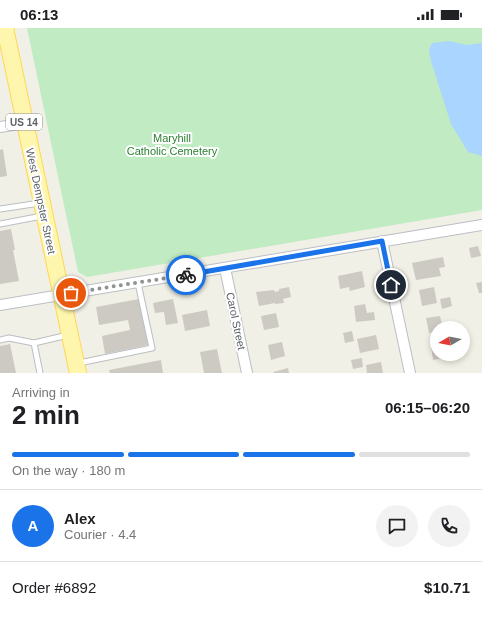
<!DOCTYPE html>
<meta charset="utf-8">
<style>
body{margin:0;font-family:Helvetica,sans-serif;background:#f2f2f2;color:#202124;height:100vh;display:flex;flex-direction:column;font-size:15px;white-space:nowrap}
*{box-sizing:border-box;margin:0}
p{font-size:13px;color:#757577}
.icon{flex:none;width:22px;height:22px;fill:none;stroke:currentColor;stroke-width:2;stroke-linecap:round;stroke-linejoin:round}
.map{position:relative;height:345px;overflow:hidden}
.details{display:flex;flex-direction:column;background:#fff;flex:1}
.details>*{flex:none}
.needle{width:26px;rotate:260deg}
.controls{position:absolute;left:430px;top:293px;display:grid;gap:8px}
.controls a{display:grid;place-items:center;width:40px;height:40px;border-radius:50%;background:#fff;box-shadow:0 2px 6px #0003;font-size:20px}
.pin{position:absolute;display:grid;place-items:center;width:34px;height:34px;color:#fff;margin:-17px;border:2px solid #fff;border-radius:50%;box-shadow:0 1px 4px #0007}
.courier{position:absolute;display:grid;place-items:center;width:40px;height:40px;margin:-20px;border:3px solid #1a73e8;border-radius:50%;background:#fff;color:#222;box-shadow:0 1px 5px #0007}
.overview em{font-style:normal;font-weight:700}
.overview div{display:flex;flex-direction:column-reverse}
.overview{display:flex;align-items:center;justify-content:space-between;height:68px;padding:0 12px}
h1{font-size:26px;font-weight:700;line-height:30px}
.bar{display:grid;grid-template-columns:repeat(4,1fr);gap:6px 4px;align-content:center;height:48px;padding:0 12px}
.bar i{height:5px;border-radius:3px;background:#e0e0e0}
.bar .active{background:#1a73e8}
.bar p{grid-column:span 4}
.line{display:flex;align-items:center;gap:10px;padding:0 12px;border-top:1px solid #e0e0e0}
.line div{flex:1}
.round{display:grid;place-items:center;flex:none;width:42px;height:42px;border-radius:21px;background:#f2f2f2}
.status{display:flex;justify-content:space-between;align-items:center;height:28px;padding:0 20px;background:#fff;direction:ltr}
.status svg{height:11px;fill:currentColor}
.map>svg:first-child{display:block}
.green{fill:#c1ebc3}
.water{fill:#a9d5ff}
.building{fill:#cdcac3}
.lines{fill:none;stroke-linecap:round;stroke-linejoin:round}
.service-casing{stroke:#bbbec3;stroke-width:7}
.minor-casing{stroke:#bbbec3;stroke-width:12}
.primary-casing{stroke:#ffd752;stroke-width:18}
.service{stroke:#fff;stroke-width:5}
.minor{stroke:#fff;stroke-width:10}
.primary{stroke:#fff6ae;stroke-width:16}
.done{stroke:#919494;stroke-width:4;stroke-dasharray:0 7.2}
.route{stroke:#1a73e8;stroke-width:5}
.labels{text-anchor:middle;stroke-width:4;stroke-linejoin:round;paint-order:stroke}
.shield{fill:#fff;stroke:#8e9195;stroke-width:1}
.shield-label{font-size:10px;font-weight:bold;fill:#5e6268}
.park-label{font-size:11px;fill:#2b8133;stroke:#fff}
.street-label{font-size:11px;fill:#5e6268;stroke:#fff}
</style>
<div class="status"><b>06:13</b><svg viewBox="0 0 49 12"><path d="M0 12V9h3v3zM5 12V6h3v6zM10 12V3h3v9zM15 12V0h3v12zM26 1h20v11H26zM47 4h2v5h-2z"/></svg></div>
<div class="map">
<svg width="482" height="345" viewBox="0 0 482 345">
<rect width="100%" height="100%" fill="#f1f0e6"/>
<path class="green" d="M27,0H482V182L87,249L78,244Z"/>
<path class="water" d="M449,13L467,17L482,15V128L468,124L451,96L431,33L429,22L432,15Z"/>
<path class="building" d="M3,121L7,148L0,149V122Z
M11,201L15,222H13L19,253L0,256V203Z
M478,218L481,228L471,230L469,220Z
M443,229L445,239L439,240L441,248L416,252L412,235Z
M362,243L365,259L350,263L349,259L340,261L338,248Z
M482,254V265H479L476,255Z
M289,259L291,269L283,271L284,275L275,276V275L259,278L256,264L274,262L275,264L279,263V261Z
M434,259L437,275L422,278L419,262Z
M450,269L452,278L442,281L440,271Z
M139,271L148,317L105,326L102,308L130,302L128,292L99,297L96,279Z
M173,271L178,295L166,297L164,284L155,285L153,275Z
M365,276L367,285L374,284L375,292L356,294L354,278Z
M207,282L210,298L185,303L182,287Z
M276,285L279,299L264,302L261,288Z
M440,288L443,300H437V303L429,305L426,290Z
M352,303L354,313L345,315L343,305Z
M376,307L379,321L360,325L357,311Z
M282,314L285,328L271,332L268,317Z
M10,316L16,345H0V318Z
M437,316V326H455L456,328L433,332L431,318Z
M217,321L222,345H204L200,324Z
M362,330L363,339L353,341L351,332Z
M161,332L163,345H110L109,342Z
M381,334L383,345H367L366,337Z
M288,340L289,345H274L273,344Z"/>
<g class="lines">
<defs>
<path id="service" d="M0,181L40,175
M0,196L42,188
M0,312L9,310L34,315
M79,335L152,320L138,255
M40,345L34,315L68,307"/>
<path id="minor" d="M0,99L25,95
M382,213L410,345
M225,240L247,345
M0,277L482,197"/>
<path id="primary" d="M5,0L78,345"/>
</defs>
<use href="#service" class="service-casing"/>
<use href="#minor" class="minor-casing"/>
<use href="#primary" class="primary-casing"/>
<use href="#service" class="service"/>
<use href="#minor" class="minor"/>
<use href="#primary" class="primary"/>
</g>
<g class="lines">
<path class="done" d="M71,265L186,247"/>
<path class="route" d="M186,247L382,213L391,257"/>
</g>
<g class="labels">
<rect class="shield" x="6" y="86" width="36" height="16" rx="3"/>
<g class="shield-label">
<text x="24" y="98">US 14</text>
</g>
<g class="park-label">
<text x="172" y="114">Maryhill<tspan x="172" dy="13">Catholic Cemetery</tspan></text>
</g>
<g class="street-label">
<text transform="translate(41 173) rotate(78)" y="4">West Dempster Street</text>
<text transform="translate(236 293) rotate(78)" y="4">Carol Street</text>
</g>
</g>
</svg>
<div class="controls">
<a><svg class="needle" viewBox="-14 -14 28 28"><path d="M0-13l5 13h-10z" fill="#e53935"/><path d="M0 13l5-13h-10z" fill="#757577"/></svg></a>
</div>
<div class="pin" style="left:71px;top:265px;background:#ea580c"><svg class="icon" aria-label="bag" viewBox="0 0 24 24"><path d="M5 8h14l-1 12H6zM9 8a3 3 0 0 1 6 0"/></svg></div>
<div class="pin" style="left:391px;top:257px;background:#1f2937"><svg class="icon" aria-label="home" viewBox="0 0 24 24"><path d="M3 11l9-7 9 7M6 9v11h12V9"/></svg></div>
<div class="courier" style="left:186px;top:247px"><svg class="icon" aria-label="bike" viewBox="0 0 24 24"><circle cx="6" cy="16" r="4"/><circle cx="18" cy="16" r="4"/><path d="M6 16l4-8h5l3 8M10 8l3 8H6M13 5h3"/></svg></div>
</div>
<section class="details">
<div class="overview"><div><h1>2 min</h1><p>Arriving in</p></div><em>06:15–06:20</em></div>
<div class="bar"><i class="active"></i><i class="active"></i><i class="active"></i><i></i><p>On the way · 180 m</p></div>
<div class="line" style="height:72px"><b class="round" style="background:#1a73e8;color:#fff">A</b><div><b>Alex</b><p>Courier · 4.4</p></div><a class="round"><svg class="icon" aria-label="chat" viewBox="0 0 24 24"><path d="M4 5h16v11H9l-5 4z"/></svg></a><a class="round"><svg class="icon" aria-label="phone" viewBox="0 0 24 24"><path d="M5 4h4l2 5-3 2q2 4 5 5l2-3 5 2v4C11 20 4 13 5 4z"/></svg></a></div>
<div class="line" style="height:52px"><div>Order #6892</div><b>$10.71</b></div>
</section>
